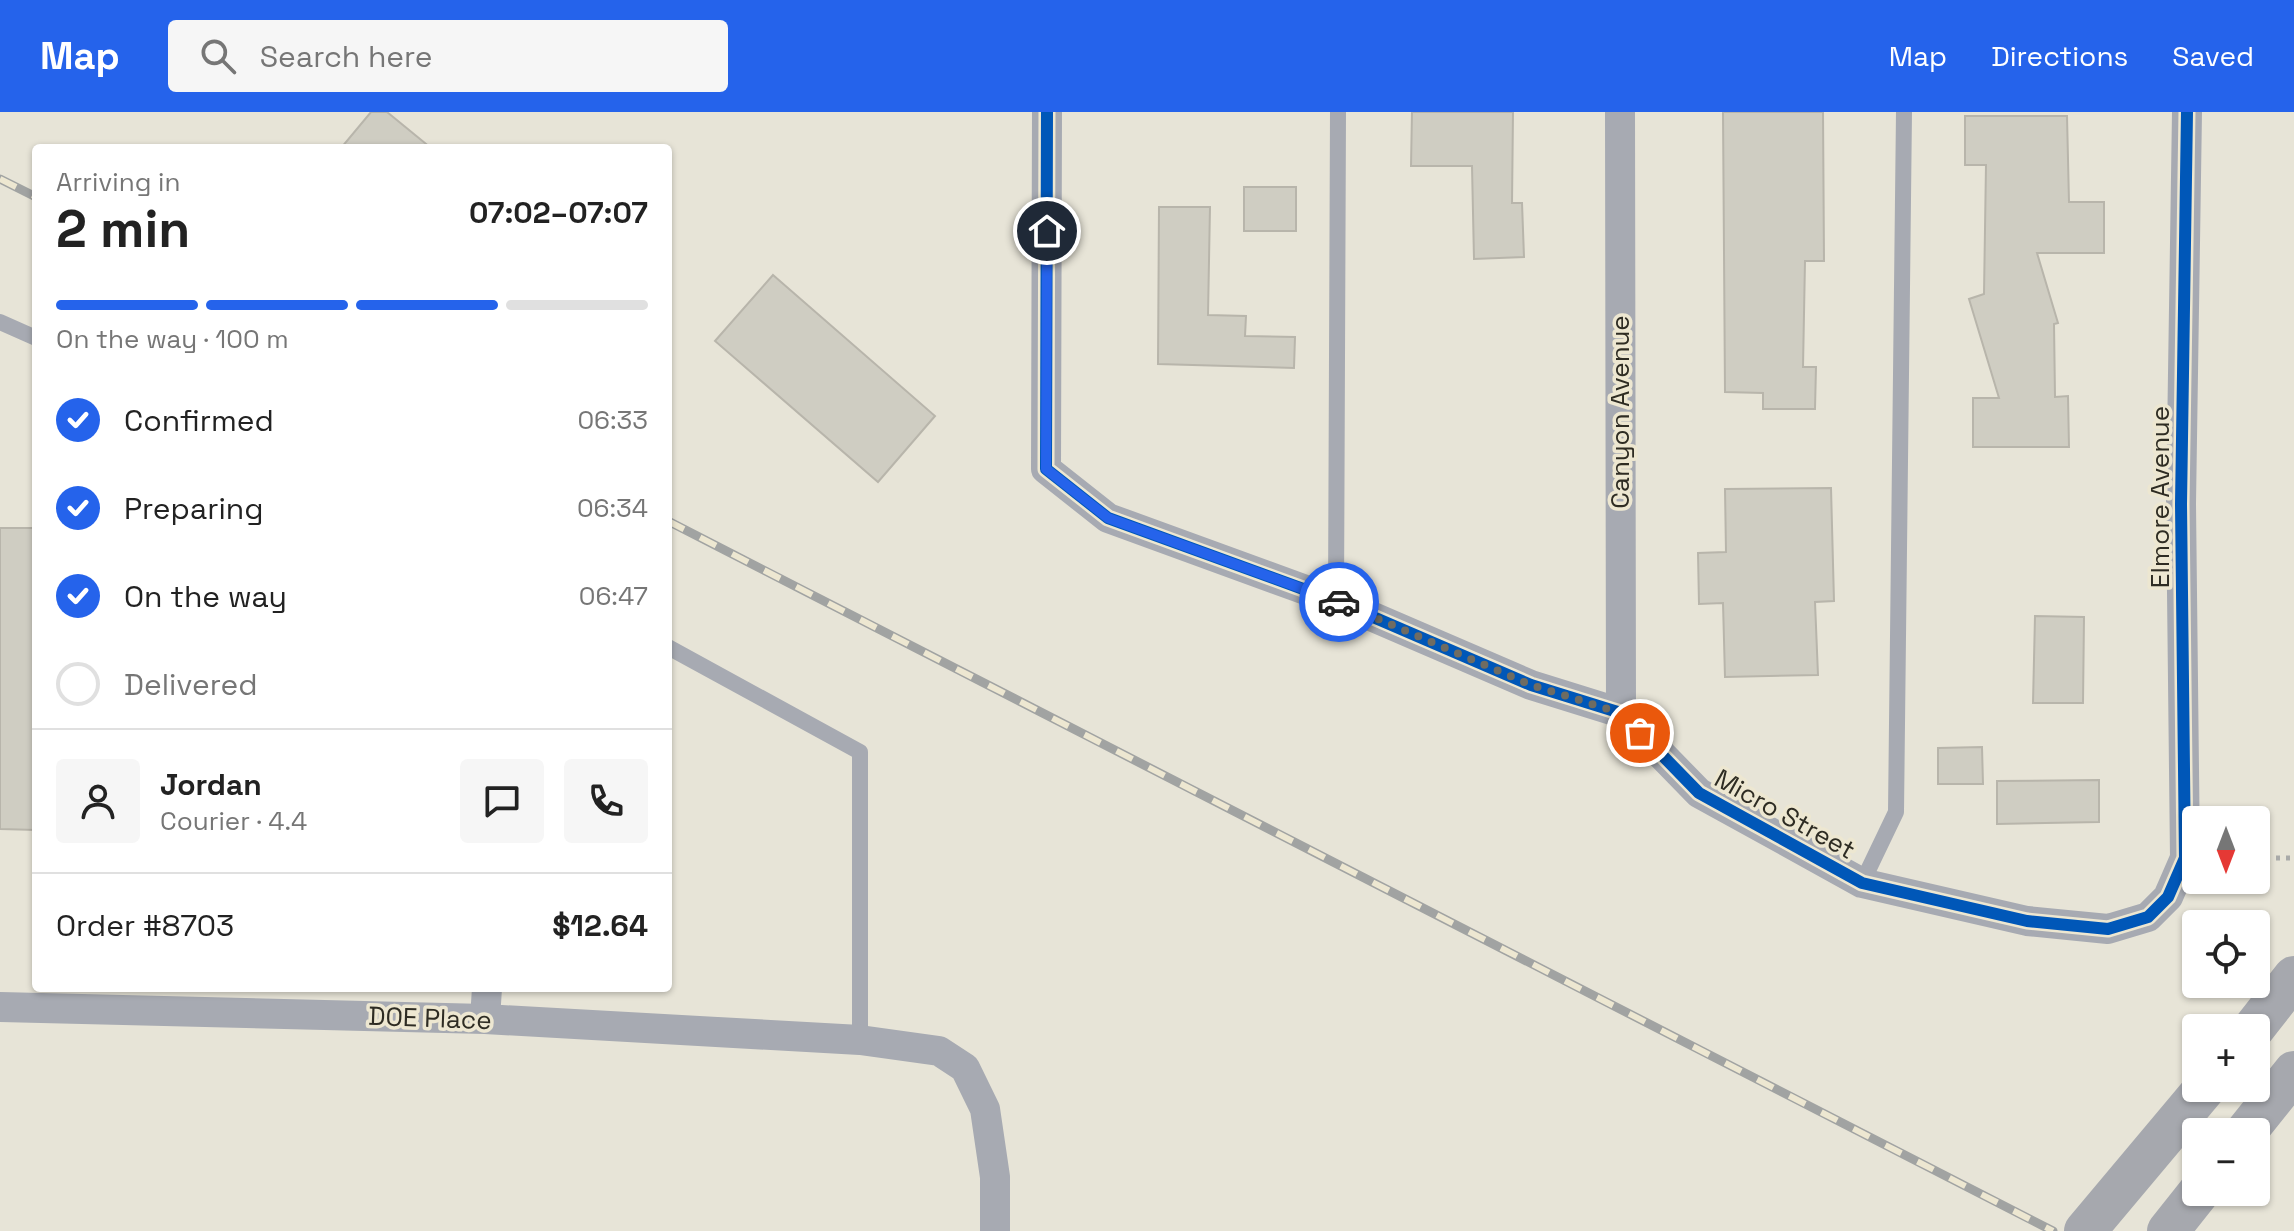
<!DOCTYPE html>
<meta charset="utf-8">
<style>
body{margin:0;font-family:"Space Grotesk",sans-serif;background:#f6f6f6;color:#222;height:100vh;display:flex;flex-direction:column;font-size:30px;white-space:nowrap}
*{box-sizing:border-box;margin:0}
p{font-size:26px;color:#767676}
.icon{flex:none;width:44px;height:44px;fill:none;stroke:currentColor;stroke-width:2;stroke-linecap:round;stroke-linejoin:round}
.map{position:relative;flex:1;overflow:hidden}
.details{position:absolute;left:32px;top:32px;width:640px;height:848px;display:flex;flex-direction:column;background:#fff;border-radius:8px;box-shadow:0 2px 6px #0004}
.details>*{flex:none}
.needle{width:52px;rotate:180deg}
.fabs{position:absolute;left:2182px;top:694px;display:grid;gap:16px}
.fabs a{display:grid;place-items:center;width:88px;height:88px;border-radius:8px;background:#fff;box-shadow:0 2px 6px #0004;font-size:40px}
.pin{position:absolute;display:grid;place-items:center;width:68px;height:68px;color:#fff;margin:-34px;border:4px solid #fff;border-radius:50%;box-shadow:0 2px 8px #0007}
.courier{position:absolute;display:grid;place-items:center;width:80px;height:80px;margin:-40px;border:6px solid #2563eb;border-radius:50%;background:#fff;color:#222;box-shadow:0 2px 10px #0007}
.headline em{font-style:normal;font-weight:700}
.headline div{display:flex;flex-direction:column-reverse}
.headline{display:flex;align-items:center;justify-content:space-between;height:136px;padding:0 24px}
h1{font-size:52px;font-weight:700;line-height:60px}
.bar{display:grid;grid-template-columns:repeat(4,1fr);gap:12px 8px;align-content:center;height:96px;padding:0 24px}
.bar i{height:10px;border-radius:6px;background:#e0e0e0}
.bar .on{background:#2563eb}
.bar p{grid-column:span 4}
.line{display:flex;align-items:center;gap:20px;padding:0 24px;border-top:2px solid #e0e0e0}
.line div{flex:1}
.round{display:grid;place-items:center;flex:none;width:84px;height:84px;border-radius:8px;background:#f6f6f6}
ol{padding:0 24px;list-style:none}
li{display:flex;align-items:center;gap:24px;height:88px}
li p{margin-inline-start:auto}
li .icon{padding:8px;border-radius:50%;background:#2563eb;color:#fff;stroke-width:4}
li:last-child{color:#767676}
li i{width:44px;height:44px;border:4px solid #e0e0e0;border-radius:50%}
header{display:flex;align-items:center;gap:48px;box-sizing:border-box;height:112px;padding:0 40px;background:#2563eb;color:#fff}
header strong{font-size:38px}
nav{display:flex;gap:44px;margin-inline-start:auto;font-size:28px}
.search{width:560px;height:72px;background:#f6f6f6;display:flex;align-items:center;gap:20px;box-sizing:border-box;padding:0 28px;border-radius:8px;color:#767676;font-size:30px}
.map>svg:first-child{display:block}
.building{fill:#cfcdc2;stroke:#b8b5ab;stroke-width:2}
.lines{fill:none;stroke-linecap:round;stroke-linejoin:round}
.path{stroke:#a9aaa9;stroke-width:5;stroke-dasharray:4 6;stroke-linecap:butt}
.lane{stroke:#a7aab2;stroke-width:16}
.street{stroke:#a7aab2;stroke-width:30}
.secondary{stroke:#a6a8ae;stroke-width:42}
.rail-casing{stroke:#a1a3a2;stroke-width:9}
.rail{stroke:#ede7d1;stroke-width:6;stroke-dasharray:18;stroke-linecap:butt}
.cycleway-casing{stroke:#ede7d1;stroke-width:17}
.cycleway{stroke:#0057b8;stroke-width:12}
.done{stroke:#6f6c62;stroke-width:8;stroke-dasharray:0 14.4}
.route{stroke:#2563eb;stroke-width:10}
.labels{text-anchor:middle;stroke-width:7;stroke-linejoin:round;paint-order:stroke}
.street-label{font-size:26px;fill:#2e2c23;stroke:#ede7d1}
</style>
<header>
<strong>Map</strong>
<div class="search"><svg class="icon" aria-label="search" viewBox="0 0 24 24"><circle cx="10" cy="10" r="6"/><path d="M15 15l6 6"/></svg>Search here</div>
<nav><a>Map</a><a>Directions</a><a>Saved</a></nav>
</header>
<div class="map">
<svg width="2294" height="1119" viewBox="0 0 2294 1119">
<rect width="100%" height="100%" fill="#e7e4d7"/>
<path class="building" d="M371,0H387L431,36H341Z
M1412,0H1513L1512,91H1522L1524,145L1474,147L1472,54H1411Z
M1723,0H1823L1824,149H1805L1803,255H1816L1815,297H1763V281L1725,280Z
M1965,4H2067L2069,90H2104V141H2037L2058,211L2054,212L2055,285L2068,284L2069,335H1973V286H1999L1969,187L1984,182L1986,53H1965Z
M1244,75H1296V119H1244Z
M1159,95H1210L1208,203L1246,204L1245,224L1295,225L1294,256L1158,252Z
M773,163L935,304L878,370L715,229Z
M1831,376L1834,489L1815,490L1818,563L1725,565L1723,491L1699,492L1698,441L1726,440L1725,377Z
M0,416H36V718L0,717Z
M2035,504L2084,505L2083,591H2033Z
M1982,635L1983,672H1938V636Z
M2099,668V710L1997,712V669Z"/>
<g class="lines">
<path class="path" d="M2256,746H2294"/>
<path class="lane" d="M0,210L36,226
M1336,489L1338,0
M668,535L860,640V928
M1862,771L1896,700L1904,0"/>
<path class="street" d="M1047,0L1046,357L1108,406L1336,489L1531,573L1621,601L1699,681L1862,771L2027,809L2108,817L2148,805L2168,785L2185,746L2181,392L2187,0
M1620,0L1621,601
M0,895L485,907L860,928L939,939L965,956L985,997L995,1065V1119
M485,907L487,876"/>
<path class="secondary" d="M2254,916L2294,865
M2246,1020L2294,960
M2085,1119L2205,976
M2168,1119L2199,1080"/>
<defs>
<path id="rail" d="M0,67L36,85
M668,409L2053,1119"/>
</defs>
<use href="#rail" class="rail-casing"/>
<use href="#rail" class="rail"/>
<defs>
<path id="cycleway" d="M1047,0L1046,357L1108,406L1336,489L1531,573L1621,601L1699,681L1862,771L2027,809L2108,817L2148,805L2168,785L2185,746L2181,392L2187,0"/>
</defs>
<use href="#cycleway" class="cycleway-casing"/>
<use href="#cycleway" class="cycleway"/>
</g>
<g class="lines">
<path class="done" d="M1339,490L1531,573L1621,601L1640,621"/>
<path class="route" d="M1047,119L1046,357L1108,406L1339,490"/>
</g>
<g class="labels">
<g class="street-label">
<text transform="translate(1620 300) rotate(-90)" y="9">Canyon Avenue</text>
<text transform="translate(2160 385) rotate(-90)" y="9">Elmore Avenue</text>
<text transform="translate(1785 702) rotate(29)" y="9">Micro Street</text>
<text transform="translate(430 906) rotate(2)" y="9">DOE Place</text>
</g>
</g>
</svg>
<div class="fabs">
<a><svg class="needle" viewBox="-14 -14 28 28"><path d="M0-13l5 13h-10z" fill="#e53935"/><path d="M0 13l5-13h-10z" fill="#767676"/></svg></a>
<a><svg class="icon" aria-label="locate" viewBox="0 0 24 24"><circle cx="12" cy="12" r="6"/><path d="M12 2v4M12 18v4M2 12h4M18 12h4"/></svg></a>
<a>+</a>
<a>−</a>
</div>
<div class="pin" style="left:1640px;top:621px;background:#ea580c"><svg class="icon" aria-label="bag" viewBox="0 0 24 24"><path d="M5 8h14l-1 12H6zM9 8a3 3 0 0 1 6 0"/></svg></div>
<div class="pin" style="left:1047px;top:119px;background:#1f2937"><svg class="icon" aria-label="home" viewBox="0 0 24 24"><path d="M3 11l9-7 9 7M6 9v11h12V9"/></svg></div>
<div class="courier" style="left:1339px;top:490px"><svg class="icon" aria-label="car" viewBox="0 0 24 24"><path d="M5 17H2v-5l4-1 3-4h7l3 4 3 1v5h-3M9 17h6M6 11h13"/><circle cx="7" cy="17" r="2"/><circle cx="17" cy="17" r="2"/></svg></div>
<section class="details">
<div class="headline"><div><h1>2 min</h1><p>Arriving in</p></div><em>07:02–07:07</em></div>
<div class="bar"><i class="on"></i><i class="on"></i><i class="on"></i><i></i><p>On the way · 100 m</p></div>
<ol>
<li><svg class="icon" aria-label="check" viewBox="0 0 24 24"><path d="M5 12l5 5 9-10"/></svg>Confirmed<p>06:33</p></li>
<li><svg class="icon" aria-label="check" viewBox="0 0 24 24"><path d="M5 12l5 5 9-10"/></svg>Preparing<p>06:34</p></li>
<li><svg class="icon" aria-label="check" viewBox="0 0 24 24"><path d="M5 12l5 5 9-10"/></svg>On the way<p>06:47</p></li>
<li><i></i>Delivered</li>
</ol>
<div class="line" style="height:144px"><a class="round"><svg class="icon" aria-label="person" viewBox="0 0 24 24"><circle cx="12" cy="8" r="4"/><path d="M4 21q1-7 8-7t8 7"/></svg></a><div><b>Jordan</b><p>Courier · 4.4</p></div><a class="round"><svg class="icon" aria-label="chat" viewBox="0 0 24 24"><path d="M4 5h16v11H9l-5 4z"/></svg></a><a class="round"><svg class="icon" aria-label="phone" viewBox="0 0 24 24"><path d="M5 4h4l2 5-3 2q2 4 5 5l2-3 5 2v4C11 20 4 13 5 4z"/></svg></a></div>
<div class="line" style="height:104px"><div>Order #8703</div><b>$12.64</b></div>
</section>
</div>
